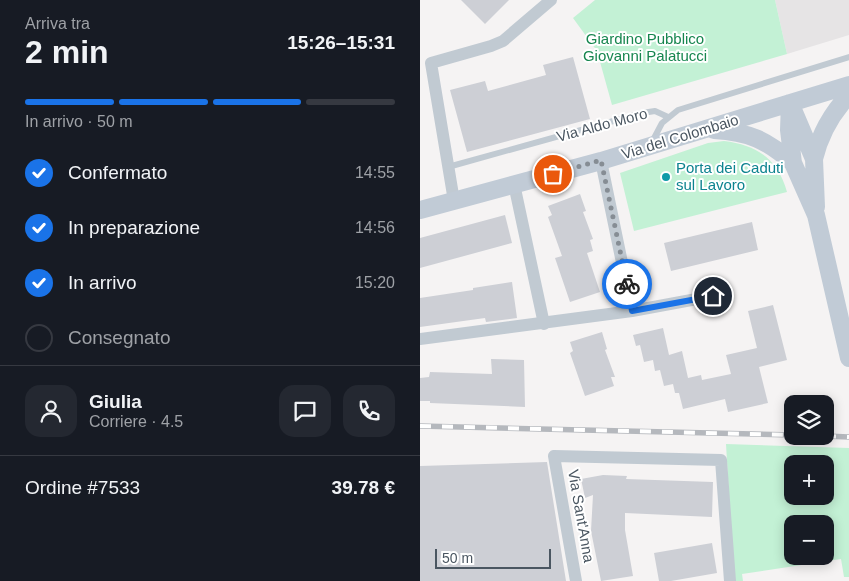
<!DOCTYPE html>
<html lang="it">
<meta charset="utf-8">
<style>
body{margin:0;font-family:Helvetica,sans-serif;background:#242831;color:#f1f3f6;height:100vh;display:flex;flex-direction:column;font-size:19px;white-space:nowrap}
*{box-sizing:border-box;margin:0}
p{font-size:16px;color:#9ea1a6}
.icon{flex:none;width:28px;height:28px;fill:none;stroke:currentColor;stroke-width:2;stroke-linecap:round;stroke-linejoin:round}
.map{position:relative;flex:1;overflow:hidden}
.panel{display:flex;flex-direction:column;background:#171b24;width:420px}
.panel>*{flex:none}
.buttons{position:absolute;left:364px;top:395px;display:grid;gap:10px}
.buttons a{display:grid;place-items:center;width:50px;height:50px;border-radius:10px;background:#171b24;box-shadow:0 2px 12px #0003;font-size:25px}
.scale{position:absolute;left:15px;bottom:12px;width:116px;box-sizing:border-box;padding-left:5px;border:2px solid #4a5661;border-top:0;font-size:14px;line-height:18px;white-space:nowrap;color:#4a5661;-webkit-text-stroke:4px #fff;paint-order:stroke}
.pin{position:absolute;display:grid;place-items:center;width:42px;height:42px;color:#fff;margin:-21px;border:2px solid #fff;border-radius:50%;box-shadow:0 1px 5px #0007}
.courier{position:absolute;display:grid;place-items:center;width:50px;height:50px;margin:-25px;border:4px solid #1a73e8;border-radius:50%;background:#fff;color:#222;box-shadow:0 1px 6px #0007}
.head em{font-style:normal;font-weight:800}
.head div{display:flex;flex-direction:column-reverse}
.head{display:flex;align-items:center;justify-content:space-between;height:85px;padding:0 25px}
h1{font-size:32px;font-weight:800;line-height:38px}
.bar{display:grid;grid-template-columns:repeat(4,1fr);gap:8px 5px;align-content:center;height:60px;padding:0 25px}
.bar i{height:6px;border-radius:4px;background:#363941}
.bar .active{background:#1a73e8}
.bar p{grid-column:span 4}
.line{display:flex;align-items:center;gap:12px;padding:0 25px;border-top:1px solid #363941}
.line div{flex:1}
.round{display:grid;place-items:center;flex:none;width:52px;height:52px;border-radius:15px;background:#242831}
ol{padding:0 25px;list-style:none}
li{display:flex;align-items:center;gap:15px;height:55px}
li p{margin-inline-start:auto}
li .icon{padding:5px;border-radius:50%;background:#1a73e8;color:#fff;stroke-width:4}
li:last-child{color:#9ea1a6}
li i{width:28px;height:28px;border:2px solid #363941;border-radius:50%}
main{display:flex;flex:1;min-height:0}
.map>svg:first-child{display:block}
.education{fill:#e6e4e5}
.green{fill:#c3f1d5;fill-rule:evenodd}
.building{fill:#cdcfd5}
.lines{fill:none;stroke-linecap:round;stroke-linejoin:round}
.lane{stroke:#c1cad2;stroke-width:6}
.street{stroke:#c1cad2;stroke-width:12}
.secondary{stroke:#c1cbd6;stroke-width:18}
.rail-casing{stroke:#b5b8bd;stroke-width:5.5}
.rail{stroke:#fff;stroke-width:4;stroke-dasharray:11;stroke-linecap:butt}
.done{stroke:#868d94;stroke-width:5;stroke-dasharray:0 9}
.route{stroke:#1a73e8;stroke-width:6}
.culture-dot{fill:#0f9aa8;stroke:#fff;stroke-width:2}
.labels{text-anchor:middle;stroke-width:4;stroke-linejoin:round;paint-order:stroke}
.park-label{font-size:15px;fill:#17864f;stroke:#fff}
.street-label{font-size:15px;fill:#4a5661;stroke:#fff}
.culture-label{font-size:15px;fill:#0d838f;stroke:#fff;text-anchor:start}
</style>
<main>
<section class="panel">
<div class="head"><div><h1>2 min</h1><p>Arriva tra</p></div><em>15:26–15:31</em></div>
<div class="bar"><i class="active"></i><i class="active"></i><i class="active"></i><i></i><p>In arrivo · 50 m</p></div>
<ol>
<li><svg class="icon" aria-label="check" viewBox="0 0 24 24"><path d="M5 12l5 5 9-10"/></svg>Confermato<p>14:55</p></li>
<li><svg class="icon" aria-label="check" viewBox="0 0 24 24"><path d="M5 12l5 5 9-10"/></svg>In preparazione<p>14:56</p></li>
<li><svg class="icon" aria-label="check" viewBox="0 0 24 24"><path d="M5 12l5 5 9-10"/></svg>In arrivo<p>15:20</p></li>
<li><i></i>Consegnato</li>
</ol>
<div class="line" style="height:90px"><a class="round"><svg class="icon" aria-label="person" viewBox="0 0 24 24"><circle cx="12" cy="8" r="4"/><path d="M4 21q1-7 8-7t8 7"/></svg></a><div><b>Giulia</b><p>Corriere · 4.5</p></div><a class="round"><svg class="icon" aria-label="chat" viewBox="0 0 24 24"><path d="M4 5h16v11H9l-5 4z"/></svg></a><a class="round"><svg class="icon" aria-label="phone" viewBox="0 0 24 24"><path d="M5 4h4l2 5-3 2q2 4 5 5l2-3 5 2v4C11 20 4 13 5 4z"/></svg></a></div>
<div class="line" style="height:65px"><div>Ordine #7533</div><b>39.78 €</b></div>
</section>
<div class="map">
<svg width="429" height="581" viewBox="0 0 429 581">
<rect width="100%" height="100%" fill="#f5f3f3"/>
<path class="education" d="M355,0H429V35L367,54Z"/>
<path class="green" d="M175,0H355L367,54L192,105L177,51L153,18Z
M304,141C337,145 358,159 367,192L214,231L200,173L288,143Z
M306,444L429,448V577H424L421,559L322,574L323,581H314ZM372,464H405V496H372ZM372,524H405V556H372Z"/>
<path class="building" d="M41,0H89L65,24Z
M153,57L170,119L47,152L30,90L65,81L68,91L126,75L123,65Z
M160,194L166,211L163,212L173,239L170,240L173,251L167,253L180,292L150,302L135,258L142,256L128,217L132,215L128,206Z
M85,215L92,243L0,268V238Z
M332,222L338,250L251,271L244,243Z
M92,282L97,318L66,322L65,318L0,327V298L53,290V288Z
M353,305L367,360L339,367L348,403L308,412L305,399L263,409L259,393H255L253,384L244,386L240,370L235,371L233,360L224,362L220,345L216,346L213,335L243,328L249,355L262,351L268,378L281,375L282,380L311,374L306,355L337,348L328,311Z
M182,332L187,349L185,350L195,377H191L194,386L165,396L150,353L153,351L150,342Z
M71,359L104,360L105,407L10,403V401H0V378L9,377L10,372L72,374Z
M127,462L146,581H0V466Z
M183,475L207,476L206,479L293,482L292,517L205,513V530L213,576L181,581L171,531L173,495L165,498L161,479Z
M292,543L297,573L251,581H239L234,553Z"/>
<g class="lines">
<path class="lane" d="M232,142L242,123L258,110L429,57
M28,167L222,113L235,111L248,117"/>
<path class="street" d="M181,161L212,311
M94,184L124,324
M34,201L11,63L71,46L83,41L131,0
M0,339L212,311L293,296
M156,581L134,456L301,460L310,581"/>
<path class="secondary" d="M370,103L369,130L373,163L396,215L429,358
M371,105L394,159L396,207
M294,130C330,132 346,140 373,163
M394,159C400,134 411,114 429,95
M0,210L181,161L429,85"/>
<defs>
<path id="rail" d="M0,426L372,435
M405,436L429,437"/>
</defs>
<use href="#rail" class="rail-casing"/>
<use href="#rail" class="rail"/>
</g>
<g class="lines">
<path class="done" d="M133,174L181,160L207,284"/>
<path class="route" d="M207,284L212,311L293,296"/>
</g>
<circle class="culture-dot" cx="246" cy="177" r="5"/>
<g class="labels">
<g class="park-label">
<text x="225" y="44">Giardino Pubblico<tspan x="225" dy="17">Giovanni Palatucci</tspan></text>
</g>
<g class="street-label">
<text transform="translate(182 125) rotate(-15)" y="5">Via Aldo Moro</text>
<text transform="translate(260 137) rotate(-17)" y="5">Via del Colombaio</text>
<text transform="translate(161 516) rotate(80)" y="5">Via Sant'Anna</text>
</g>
<g class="culture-label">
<text x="256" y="173">Porta dei Caduti<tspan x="256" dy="17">sul Lavoro</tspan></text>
</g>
</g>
</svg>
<div class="buttons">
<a><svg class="icon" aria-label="layers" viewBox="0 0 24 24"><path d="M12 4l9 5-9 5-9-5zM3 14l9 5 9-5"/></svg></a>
<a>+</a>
<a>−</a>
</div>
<div class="scale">50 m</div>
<div class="pin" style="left:133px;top:174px;background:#ea580c"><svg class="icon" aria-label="bag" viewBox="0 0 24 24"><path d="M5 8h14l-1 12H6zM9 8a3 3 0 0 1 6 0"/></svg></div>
<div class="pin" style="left:293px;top:296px;background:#1f2937"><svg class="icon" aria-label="home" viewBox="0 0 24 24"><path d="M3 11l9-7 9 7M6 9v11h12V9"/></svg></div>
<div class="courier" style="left:207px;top:284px"><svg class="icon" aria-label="bike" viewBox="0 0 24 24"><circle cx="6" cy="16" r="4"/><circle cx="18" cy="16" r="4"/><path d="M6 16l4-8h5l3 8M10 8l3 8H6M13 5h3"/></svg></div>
</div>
</main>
